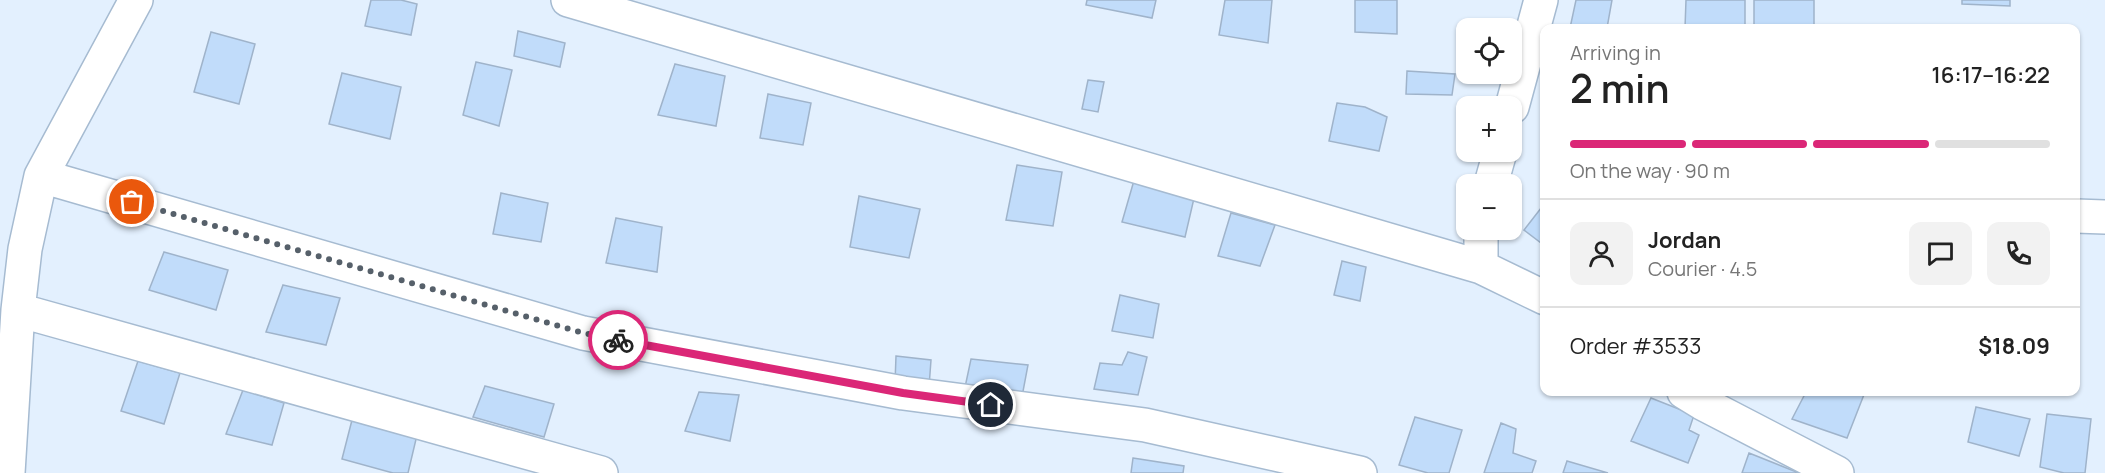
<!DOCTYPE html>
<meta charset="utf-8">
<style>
body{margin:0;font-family:Manrope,sans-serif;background:#f2f2f2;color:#222;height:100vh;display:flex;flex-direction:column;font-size:22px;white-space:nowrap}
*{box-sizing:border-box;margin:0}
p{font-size:20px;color:#767676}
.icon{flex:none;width:33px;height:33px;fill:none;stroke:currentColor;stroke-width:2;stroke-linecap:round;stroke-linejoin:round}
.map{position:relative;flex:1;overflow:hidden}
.details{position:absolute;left:1540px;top:24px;width:540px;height:372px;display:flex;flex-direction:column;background:#fff;border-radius:12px;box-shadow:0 2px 4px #0004}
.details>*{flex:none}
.buttons{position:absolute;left:1456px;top:18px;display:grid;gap:12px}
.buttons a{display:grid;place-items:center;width:66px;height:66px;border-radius:12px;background:#fff;box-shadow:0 2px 4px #0004;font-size:30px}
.pin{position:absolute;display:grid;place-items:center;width:51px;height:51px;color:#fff;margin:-26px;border:3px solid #fff;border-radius:50%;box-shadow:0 2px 6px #0007}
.courier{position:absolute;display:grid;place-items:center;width:60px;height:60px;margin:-30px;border:4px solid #db2777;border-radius:50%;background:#fff;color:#222;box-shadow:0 2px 8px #0007}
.summary em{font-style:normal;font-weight:600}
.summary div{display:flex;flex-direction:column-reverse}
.summary{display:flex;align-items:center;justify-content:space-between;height:102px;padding:0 30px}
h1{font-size:39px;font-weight:600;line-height:45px}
.bar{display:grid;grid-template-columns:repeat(4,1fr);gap:9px 6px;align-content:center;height:72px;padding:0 30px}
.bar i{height:8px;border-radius:4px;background:#e0e0e0}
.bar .active{background:#db2777}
.bar p{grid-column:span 4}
.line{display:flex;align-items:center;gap:15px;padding:0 30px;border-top:2px solid #e0e0e0}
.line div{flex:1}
.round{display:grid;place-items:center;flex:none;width:63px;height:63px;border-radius:12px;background:#f2f2f2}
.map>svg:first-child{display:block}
.building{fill:#c1dcfa;stroke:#9fb3ca;stroke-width:1.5}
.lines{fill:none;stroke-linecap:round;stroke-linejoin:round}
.minor-casing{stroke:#a6bbd1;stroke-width:36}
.minor{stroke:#fff;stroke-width:33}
.done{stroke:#56606a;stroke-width:6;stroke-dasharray:0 10.8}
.route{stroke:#db2777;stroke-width:8}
</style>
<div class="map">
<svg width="2105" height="473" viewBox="0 0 2105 473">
<rect width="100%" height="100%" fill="#e3f0fe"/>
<path class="building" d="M371,0H401L417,4L411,35L365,26Z
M1087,0H1156L1152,18L1086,5Z
M1225,0H1272L1268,43L1219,35Z
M1355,0H1397V34L1355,32Z
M1576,0H1612L1607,28H1570Z
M1686,0H1745V28H1685Z
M1754,0H1814V28H1754Z
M1962,0H2010V6L1962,4Z
M518,31L565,43L560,67L514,56Z
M211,32L255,44L239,104L194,92Z
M476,62L512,70L499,126L463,115Z
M675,64L725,76L716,126L658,115Z
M1407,71L1455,74L1452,95L1406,94Z
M342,73L401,87L390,139L329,124Z
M1088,80L1104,82L1098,112L1082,109Z
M768,94L811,103L803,145L760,138Z
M1337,103L1365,107L1387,117L1379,151L1329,141Z
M1017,165L1062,172L1053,226L1006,220Z
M1135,177L1195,194L1185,237L1122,222Z
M501,193L548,203L541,242L493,234Z
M859,196L920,209L909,258L850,247Z
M1545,203V246L1524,230Z
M1231,213L1275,225L1260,266L1218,256Z
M616,218L662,227L657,272L606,263Z
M164,252L228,270L216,310L149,290Z
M1342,261L1366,267L1360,301L1334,295Z
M283,285L340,298L326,345L266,332Z
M1120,295L1159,304L1153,338L1112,331Z
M1128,352L1147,357L1138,395L1094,389L1100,363L1122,365Z
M896,356L931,360L929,387L895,383Z
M971,359L1028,365L1021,402L964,392Z
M138,361L180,373L164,424L121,411Z
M485,386L554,404L544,437L473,417Z
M243,390L284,403L272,445L226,434Z
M699,392L739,395L730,441L685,431Z
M1806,392H1865L1847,438L1792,419Z
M1651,398L1694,415L1689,430L1699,435L1688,463L1631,441Z
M1976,407L2030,419L2019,456L1968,442Z
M2047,414L2091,419L2085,473H2064L2040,467Z
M1415,417L1462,430L1449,473H1428L1399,465Z
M352,420L417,435L408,473H393L342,459Z
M1501,423L1516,429L1513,453L1536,461L1532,473H1484Z
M1749,453L1799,473H1742Z
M1133,458L1184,466L1183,473H1131Z
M1567,461L1608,473H1563Z"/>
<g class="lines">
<defs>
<path id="minor" d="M568,0L1481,267
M1512,107L1541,0
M41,176L583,333L903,393L1145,425L1360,473
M1491,184L1500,152
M2076,216L2105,217
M1481,230V267L1545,298
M18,310L601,473
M1684,392L1702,403L1837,473
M8,473L18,310L25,249L41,176L136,0"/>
</defs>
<use href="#minor" class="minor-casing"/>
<use href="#minor" class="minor"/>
</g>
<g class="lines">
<path class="done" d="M132,202L583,333L618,340"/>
<path class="route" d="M618,340L903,393L991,405"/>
</g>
</svg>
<div class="buttons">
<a><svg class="icon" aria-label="locate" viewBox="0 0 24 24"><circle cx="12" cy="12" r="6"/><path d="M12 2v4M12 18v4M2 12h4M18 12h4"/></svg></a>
<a>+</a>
<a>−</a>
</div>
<div class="pin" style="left:132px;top:202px;background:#ea580c"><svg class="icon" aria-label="bag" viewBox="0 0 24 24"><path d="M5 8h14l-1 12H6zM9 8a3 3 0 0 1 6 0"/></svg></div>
<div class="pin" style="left:991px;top:405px;background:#1f2937"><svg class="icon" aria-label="home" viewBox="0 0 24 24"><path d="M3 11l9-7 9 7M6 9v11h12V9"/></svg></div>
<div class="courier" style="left:618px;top:340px"><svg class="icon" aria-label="bike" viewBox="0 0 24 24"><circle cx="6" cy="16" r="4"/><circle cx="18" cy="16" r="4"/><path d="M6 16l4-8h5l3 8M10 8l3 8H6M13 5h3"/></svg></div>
<section class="details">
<div class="summary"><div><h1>2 min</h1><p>Arriving in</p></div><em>16:17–16:22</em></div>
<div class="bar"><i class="active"></i><i class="active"></i><i class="active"></i><i></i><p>On the way · 90 m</p></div>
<div class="line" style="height:108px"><a class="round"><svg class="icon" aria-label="person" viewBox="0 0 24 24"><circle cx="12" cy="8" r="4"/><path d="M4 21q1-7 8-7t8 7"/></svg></a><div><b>Jordan</b><p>Courier · 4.5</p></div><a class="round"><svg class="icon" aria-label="chat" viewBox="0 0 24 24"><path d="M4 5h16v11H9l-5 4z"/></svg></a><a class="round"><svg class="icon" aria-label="phone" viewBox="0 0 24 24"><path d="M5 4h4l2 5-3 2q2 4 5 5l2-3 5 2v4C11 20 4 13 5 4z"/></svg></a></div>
<div class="line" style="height:78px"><div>Order #3533</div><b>$18.09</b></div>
</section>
</div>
